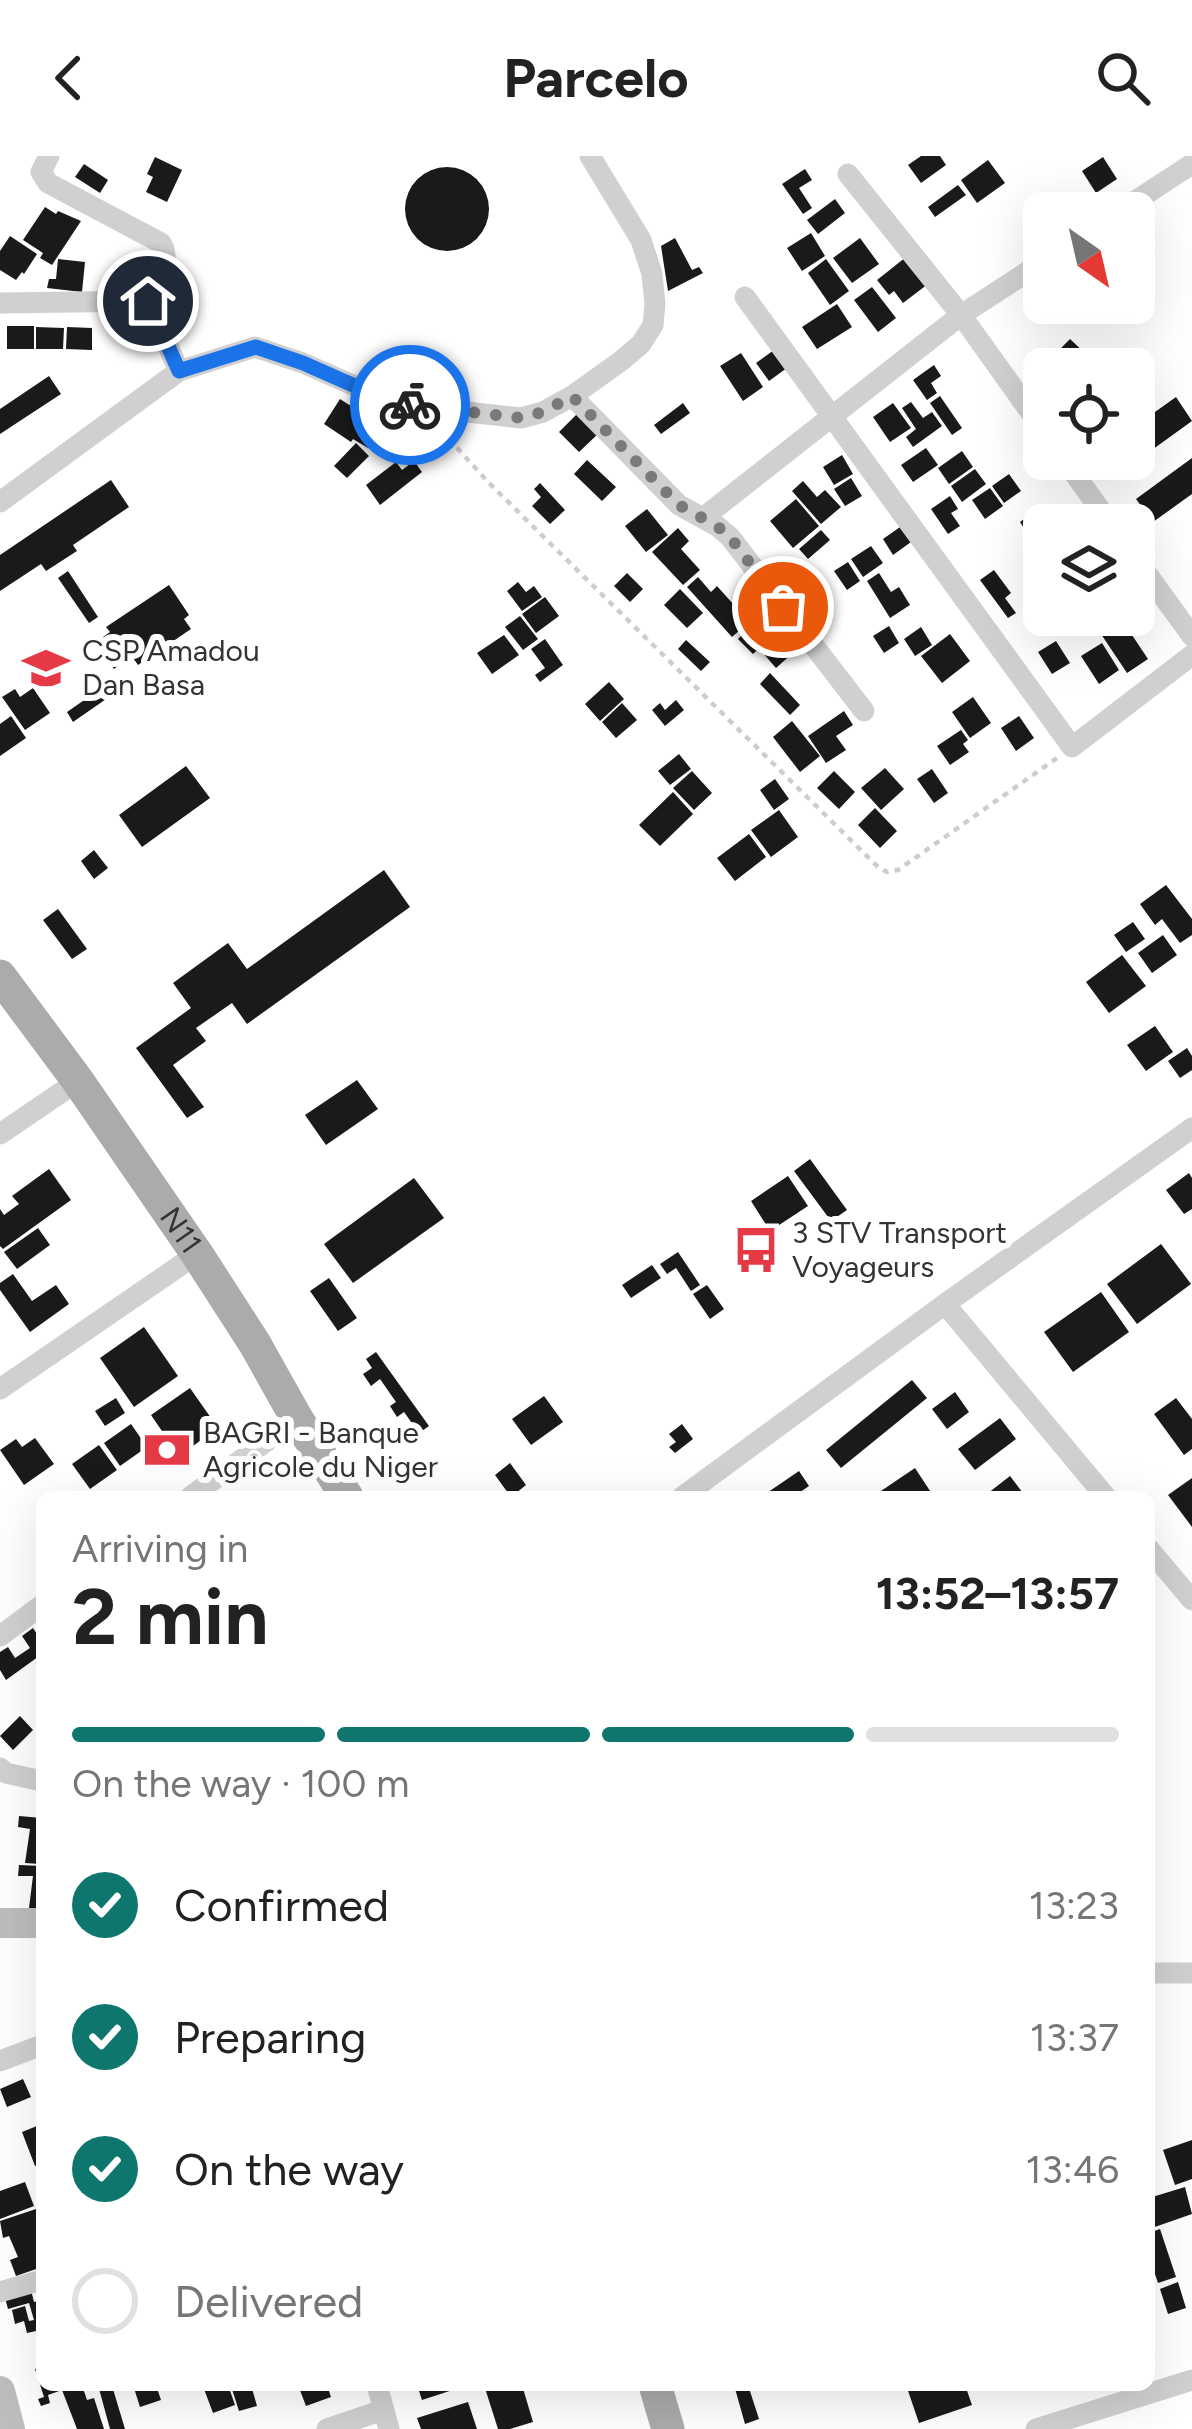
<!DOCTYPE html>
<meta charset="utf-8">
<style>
body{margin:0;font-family:Figtree,sans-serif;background:#f2f2f2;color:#222;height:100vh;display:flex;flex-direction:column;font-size:45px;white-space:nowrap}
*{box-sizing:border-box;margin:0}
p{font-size:39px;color:#767676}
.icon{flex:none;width:66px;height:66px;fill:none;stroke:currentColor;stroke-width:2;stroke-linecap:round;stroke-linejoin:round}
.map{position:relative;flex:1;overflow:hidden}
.side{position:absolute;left:36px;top:1335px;width:1119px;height:900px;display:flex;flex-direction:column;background:#fff;border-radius:18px;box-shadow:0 12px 48px #0002}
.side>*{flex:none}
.needle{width:78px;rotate:146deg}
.controls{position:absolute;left:1023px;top:36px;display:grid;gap:24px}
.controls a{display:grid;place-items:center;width:132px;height:132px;border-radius:18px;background:#fff;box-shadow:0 12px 48px #0002;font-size:60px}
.pin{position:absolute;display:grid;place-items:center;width:102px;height:102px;color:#fff;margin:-51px;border:6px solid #fff;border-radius:50%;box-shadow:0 3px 12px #0007}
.courier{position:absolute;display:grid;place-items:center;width:120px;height:120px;margin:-60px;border:9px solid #1a73e8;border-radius:50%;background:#fff;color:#222;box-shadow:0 3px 15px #0007}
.headline em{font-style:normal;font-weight:700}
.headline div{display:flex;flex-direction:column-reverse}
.headline{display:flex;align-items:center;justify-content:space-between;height:204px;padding:0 36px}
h1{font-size:78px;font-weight:700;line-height:90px}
.bar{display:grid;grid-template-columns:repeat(4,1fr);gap:18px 12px;align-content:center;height:144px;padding:0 36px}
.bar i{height:15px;border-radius:9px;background:#e0e0e0}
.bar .current{background:#0f766e}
.bar p{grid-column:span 4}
ol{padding:0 36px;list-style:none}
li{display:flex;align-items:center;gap:36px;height:132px}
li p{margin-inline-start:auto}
li .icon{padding:12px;border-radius:50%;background:#0f766e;color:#fff;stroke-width:4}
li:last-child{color:#767676}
li i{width:66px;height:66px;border:6px solid #e0e0e0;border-radius:50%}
header{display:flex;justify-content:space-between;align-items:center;height:156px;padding:0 36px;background:#fff;font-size:54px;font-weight:700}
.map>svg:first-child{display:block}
.building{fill:#1a1a1a}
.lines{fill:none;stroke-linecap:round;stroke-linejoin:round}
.path{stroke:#cdcdcd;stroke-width:4.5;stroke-dasharray:6 6;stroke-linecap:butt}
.street{stroke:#d0d0d0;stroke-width:21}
.secondary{stroke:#bdbdbd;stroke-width:30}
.primary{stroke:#ababab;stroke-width:33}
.done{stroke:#7a7a7a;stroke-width:12;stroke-dasharray:0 21.6}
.route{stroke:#1a73e8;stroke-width:15}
.labels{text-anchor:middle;stroke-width:12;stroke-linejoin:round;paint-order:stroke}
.poi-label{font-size:30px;fill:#333;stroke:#fff;text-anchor:start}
.street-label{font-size:30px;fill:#333;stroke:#fff}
</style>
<header><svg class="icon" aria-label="back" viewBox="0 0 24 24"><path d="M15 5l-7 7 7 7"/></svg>Parcelo<svg class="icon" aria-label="search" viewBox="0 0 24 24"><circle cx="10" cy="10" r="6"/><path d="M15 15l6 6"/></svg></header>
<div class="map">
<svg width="1192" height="2273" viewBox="0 0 1192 2273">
<rect width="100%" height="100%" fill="#fff"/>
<path class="building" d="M921,0H940L946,9L921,27L908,9Z
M155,1L182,14L167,46L146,36L153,21L147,18Z
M1103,1L1117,23L1096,37L1082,15Z
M988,4L1005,27L977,47L961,24Z
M84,8L108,24L100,37L75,21Z
M405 53a42 42 0 1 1 84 0a42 42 0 1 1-84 0Z
M805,13L812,24L799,32L812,52L803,58L782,28Z
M958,29L966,39L935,61L928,51Z
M835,43L845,57L818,78L807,64Z
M45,51L56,58L58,55L81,65L52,109L40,102L43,97L23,84Z
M811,77L825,100L802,115L787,92Z
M10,80L37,98L24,118L22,116L16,124L0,114V95Z
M675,82L692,114L699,111L703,117L668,135L661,90Z
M860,82L879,108L852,127L833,102Z
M906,101L928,128L903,147L894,135L889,139L877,124Z
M58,103L85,106L82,136L47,132L49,123H56Z
M826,103L849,135L830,149L808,117Z
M872,131L896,162L878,176L854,144Z
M837,148L852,171L817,193L802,171Z
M7,170H34V193H7Z
M36,171L64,172L63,193H36Z
M67,171L92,172V194L66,193Z
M1070,183L1089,201L1076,213H1073L1056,197Z
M778,191L791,209L769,225L756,207Z
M741,197L763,231L743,245L720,210Z
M934,209L941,220L931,227L937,237L927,244L913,224Z
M49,220L61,238L0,278V253Z
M940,240L962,272L952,279L930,247Z
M1176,241L1192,265L1120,317L1110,303H1134V271Z
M340,243L368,261L359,274L374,284L368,292L353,283L351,286L324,268Z
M911,246L923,262L932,256L942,270L913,291L906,281L916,273L902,252Z
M683,247L690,257L661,278L654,269Z
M893,247L911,272L890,286L873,261Z
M579,256L599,277L579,296L559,276Z
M356,287L369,300L347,322L334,310Z
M926,292L938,309L913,326L901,309Z
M962,295L973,311L949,328L938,312Z
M842,299L853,318L834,329L823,311Z
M1192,302V338L1153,366L1136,343Z
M587,304L616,331L602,345L574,318Z
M414,305L422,316L380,349L366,329L396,306L402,314Z
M975,313L986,328L962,346L951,330Z
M1009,318L1021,335L1004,347L992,330Z
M851,322L862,340L845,350L834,333Z
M111,324L129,351L73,389L77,395L46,415L41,408L0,435V399Z
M803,325L817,341L825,334L841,351L821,368L792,335Z
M540,327L565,354L550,368L532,350L541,341L534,333Z
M990,332L1003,350L985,363L972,344Z
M950,340L958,353L951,357L960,370L948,378L931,353Z
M796,343L819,370L793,392L770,365Z
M647,353L668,379L646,396L625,370Z
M1038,353L1049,369H1044V378L1033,386L1020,366Z
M900,371L911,386L893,399L883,383Z
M678,372L689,385L681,393L700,414L683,429L652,396Z
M821,374L830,384L808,403L799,393Z
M871,390L883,407L863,421L851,403Z
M848,406L860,425L847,434L834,415Z
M994,414L1011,437L1005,442L1016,457L1008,462L980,424Z
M68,415L98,461L89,467L58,422Z
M627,417L643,433L630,446L614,430Z
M879,417L891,436L899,431L910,449L890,462L867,425Z
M698,421L711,436L717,430L734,449L740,443L756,460L732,481L687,431Z
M518,426L526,436L534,430L542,441L522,455L507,435Z
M169,429L189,459L184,463L191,473L138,509L131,499L114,513L96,486L110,476L106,471Z
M680,433L703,457L687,472L664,449Z
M545,441L559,460L536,477L522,458Z
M777,454L788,465L753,498L738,483L760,461L765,466Z
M520,460L538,483L523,494L505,471Z
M1122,464L1148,503L1127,517L1101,478Z
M889,470L899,487L884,497L873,480Z
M921,471L932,489L915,500L904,483Z
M950,478L970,505L942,527L921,500Z
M504,479L519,499L492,518L477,497Z
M780,479L795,495L776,512L762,496Z
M545,483L563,509L540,526L535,519L545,512L531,493Z
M686,484L710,506L701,515L678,493Z
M1056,485L1070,507L1052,518L1038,496Z
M1102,487L1119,514L1099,528L1081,500Z
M770,517L800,549L790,559L760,528Z
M116,522L122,532L73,566L67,556Z
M609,526L624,543L600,565L585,548Z
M33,532L50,557L25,574L2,541L15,533L20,541Z
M973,541L991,567L970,582L952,556Z
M676,544L684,554L665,570L652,554L660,547L665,554Z
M622,547L637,564L616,582L602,566Z
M844,555L853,569L836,580L846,594L826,607L808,580Z
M11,560L26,582L0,600V568Z
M1019,560L1034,582L1016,595L1001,572Z
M792,565L820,600L800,616L773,581Z
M961,574L968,584L963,588L969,596L950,609L937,590Z
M679,598L691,613L670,629L658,615Z
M186,610L210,642L142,691L119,659Z
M885,612L904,633L881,654L861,632Z
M932,613L948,637L934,647L917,623Z
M692,615L712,637L694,654L673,632Z
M834,615L855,636L839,653L817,632Z
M775,623L789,643L774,654L760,634Z
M673,636L693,658L660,690L639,669Z
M875,652L897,675L880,692L858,669Z
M779,654L798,681L771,701L751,674Z
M749,678L766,701L735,725L717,702Z
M94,694L108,712L94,723L81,705Z
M384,714L410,751L247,868L232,847L196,872L206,885L173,909L204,951L187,962L136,892L191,852L173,827L228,787L247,813Z
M1166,729L1192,763V779L1180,787L1162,763L1155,769L1140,748Z
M58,753L87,793L72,803L43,764Z
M1133,766L1145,783L1126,796L1114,779Z
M1163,779L1177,799L1152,817L1138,797Z
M1122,799L1146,830L1109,857L1086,826Z
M1155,870L1173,896L1146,915L1127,889Z
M1187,892L1192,900V914L1180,922L1168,905Z
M357,924L378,953L326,989L305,959Z
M810,1003L847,1054L831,1065L794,1015Z
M49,1013L71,1044L3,1093L0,1090V1053L4,1059L19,1048L12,1040Z
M1189,1017L1192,1022V1053L1184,1058L1166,1034Z
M788,1020L808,1050L770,1075L751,1045Z
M414,1022L444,1062L353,1127L324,1088Z
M38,1072L50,1089L17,1113L4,1096Z
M1161,1088L1191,1128L1137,1168L1107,1128Z
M678,1096L700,1129L691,1135L676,1112L667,1118L660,1108Z
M652,1109L661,1122L631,1142L622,1129Z
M13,1118L32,1145L56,1129L69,1148L30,1176L0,1134V1127Z
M329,1122L357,1162L338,1175L310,1135Z
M707,1129L724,1153L710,1163L693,1138Z
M1101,1136L1129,1176L1073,1216L1044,1176Z
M144,1171L178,1220L134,1251L100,1202Z
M376,1196L429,1270L419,1277L404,1256L397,1261L390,1250L396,1246L380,1223L371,1230L363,1218L372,1212L366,1203Z
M912,1224L927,1242L841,1312L826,1294Z
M190,1232L218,1272L179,1300L151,1259Z
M955,1236L969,1256L947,1273L932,1253Z
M544,1240L563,1266L531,1289L512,1263Z
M116,1242L125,1257L105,1270L95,1255Z
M1176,1242L1192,1263V1293L1184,1299L1154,1258Z
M1000,1262L1016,1283L975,1314L958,1293Z
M131,1268L147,1291L120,1310L104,1287Z
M682,1268L693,1283L675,1297L669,1291L676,1286L669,1278Z
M35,1282L54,1308L24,1329L0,1294L16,1283L22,1291Z
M99,1289L117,1314L90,1333L72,1308Z
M510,1307L526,1329L511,1341L495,1319Z
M915,1312L934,1341H881L878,1337Z
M799,1315L809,1330L793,1341H761Z
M1010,1320L1026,1341H983Z
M1192,1322V1371L1168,1339Z
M33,1472L42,1486V1498L6,1524L0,1514V1496L8,1491L15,1502L30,1492L22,1480Z
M20,1560L33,1574L13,1594L0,1580Z
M19,1660L42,1662L41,1708L25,1707L30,1673L18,1671Z
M19,1709L42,1710V1753L29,1752L33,1720H18Z
M23,1923L31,1941L7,1951L0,1933Z
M42,1968V2007L35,2010L22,1976Z
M1192,1984V2023L1175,2029L1163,1994Z
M25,2026L34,2050L0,2063V2035Z
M1185,2031L1192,2058L1149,2073V2042Z
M36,2053L41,2070L37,2071L42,2089L37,2090L42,2111L16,2120L10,2104L18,2101L9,2080L3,2082L0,2065Z
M1160,2073L1176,2121L1158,2127L1149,2100V2077Z
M1178,2126L1186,2152L1168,2158L1160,2133Z
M31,2134L34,2146L42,2144V2179L38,2180L36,2175L27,2177L24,2165L15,2168L12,2154L25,2150L29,2165L34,2164L29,2147L8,2153L5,2142Z
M42,2210V2229H82L87,2244L94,2242L104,2273H77L62,2234L48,2239L50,2247L41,2250L38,2243L44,2241L35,2213Z
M98,2229H123L113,2233L125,2273H110Z
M133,2229H156L161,2244L140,2251Z
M217,2229H228L235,2249L213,2257L204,2233Z
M251,2229L257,2250L239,2255L231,2230Z
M298,2229H327L331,2241L306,2250Z
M417,2229H464L465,2230L422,2244Z
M484,2229H522L533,2266L510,2273H498Z
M734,2229H748L759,2263L745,2268Z
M906,2229H965L972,2249L919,2267Z
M468,2246L477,2273H421L417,2262Z"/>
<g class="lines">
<path class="path" d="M441,274L488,326L878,711L887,716L898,714L1057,602"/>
<path class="street" d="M49,0L41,16L48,27L161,87C173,106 156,127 148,145L179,215L255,191L303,207L389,245L421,251L521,262L543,256L572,240L621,205L641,188L653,169L655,148L652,118L641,84L590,0
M848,18L961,159L1044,275
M1117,57L1192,8
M745,141L1072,591L1192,499
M0,147L148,145
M572,240L679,349L717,370L730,381L864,555
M1064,303L1111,369
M0,346L179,215
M704,361L961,159L1044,105
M1134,400L1192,480
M0,978L78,925
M945,1148L1106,1341
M0,1233L197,1098
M190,1341L297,1263
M682,1341L945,1148L1192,972
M1149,1393L1192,1444
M0,1480L42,1449
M0,1612L6,1617L42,1625
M1149,1817H1192
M0,1905L42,1889
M0,2136L42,2124
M377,2229L389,2273
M327,2273L383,2254
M1036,2273L1192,2224"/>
<path class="secondary" d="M0,1767H42
M0,2235L10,2273"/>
<g class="primary">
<path id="s1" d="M0,820L78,925L197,1098L255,1188L297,1263L347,1341"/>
<path d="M655,2229L668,2273"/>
</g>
</g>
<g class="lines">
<path class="done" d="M410,249L521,262L543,256L572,240L679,349L717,370L730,381L783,451"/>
<path class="route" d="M148,145L179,215L256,191L303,207L389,245L410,249"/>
</g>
<defs>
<symbol id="school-bare" viewBox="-9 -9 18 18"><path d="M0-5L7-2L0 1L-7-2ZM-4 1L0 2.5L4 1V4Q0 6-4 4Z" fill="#e63946" stroke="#fff" stroke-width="2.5" paint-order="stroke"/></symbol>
<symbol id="bus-bare" viewBox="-9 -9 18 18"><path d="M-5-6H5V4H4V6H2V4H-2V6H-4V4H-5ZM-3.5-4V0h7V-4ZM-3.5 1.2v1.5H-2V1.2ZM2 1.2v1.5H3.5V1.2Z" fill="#e63946" stroke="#fff" stroke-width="2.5" paint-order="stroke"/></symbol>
<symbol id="bank-bare" viewBox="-9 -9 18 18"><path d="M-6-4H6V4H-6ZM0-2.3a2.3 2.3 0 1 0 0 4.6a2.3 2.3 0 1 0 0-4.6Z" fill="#e63946" stroke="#fff" stroke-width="2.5" paint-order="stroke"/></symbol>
</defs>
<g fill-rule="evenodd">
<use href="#school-bare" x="13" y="479" width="66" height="66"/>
<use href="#bus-bare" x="723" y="1061" width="66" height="66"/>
<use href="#bank-bare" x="134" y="1261" width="66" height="66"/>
</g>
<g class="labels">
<g class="poi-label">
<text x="82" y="505">CSP Amadou<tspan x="82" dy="34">Dan Basa</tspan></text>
<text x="792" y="1087">3 STV Transport<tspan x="792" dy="34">Voyageurs</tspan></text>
<text x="203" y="1287">BAGRI - Banque<tspan x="203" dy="34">Agricole du Niger</tspan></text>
</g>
<g class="street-label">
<text dy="10" stroke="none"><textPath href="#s1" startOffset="312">N11</textPath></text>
</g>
</g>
</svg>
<div class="controls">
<a><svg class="needle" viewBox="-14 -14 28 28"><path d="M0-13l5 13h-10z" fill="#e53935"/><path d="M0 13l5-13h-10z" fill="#767676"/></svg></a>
<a><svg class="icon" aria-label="locate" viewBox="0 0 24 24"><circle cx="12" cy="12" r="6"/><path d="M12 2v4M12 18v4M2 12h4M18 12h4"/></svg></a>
<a><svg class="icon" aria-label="layers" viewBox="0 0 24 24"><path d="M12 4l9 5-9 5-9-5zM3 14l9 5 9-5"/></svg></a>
</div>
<div class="pin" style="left:783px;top:451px;background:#ea580c"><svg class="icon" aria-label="bag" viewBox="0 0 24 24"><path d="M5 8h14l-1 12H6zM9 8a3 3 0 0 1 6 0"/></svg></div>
<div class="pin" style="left:148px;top:145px;background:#1f2937"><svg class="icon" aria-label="home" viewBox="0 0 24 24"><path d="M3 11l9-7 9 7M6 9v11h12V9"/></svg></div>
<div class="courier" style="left:410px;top:249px"><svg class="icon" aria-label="bike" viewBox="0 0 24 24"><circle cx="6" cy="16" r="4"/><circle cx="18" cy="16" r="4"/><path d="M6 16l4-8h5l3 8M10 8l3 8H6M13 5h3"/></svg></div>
<section class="side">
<div class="headline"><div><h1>2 min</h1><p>Arriving in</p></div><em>13:52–13:57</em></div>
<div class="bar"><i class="current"></i><i class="current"></i><i class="current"></i><i></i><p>On the way · 100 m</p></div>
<ol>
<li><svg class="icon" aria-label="check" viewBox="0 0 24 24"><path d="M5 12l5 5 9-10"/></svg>Confirmed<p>13:23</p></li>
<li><svg class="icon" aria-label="check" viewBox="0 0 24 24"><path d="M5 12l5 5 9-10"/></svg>Preparing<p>13:37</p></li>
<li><svg class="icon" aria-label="check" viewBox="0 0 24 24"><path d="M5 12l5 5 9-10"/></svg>On the way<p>13:46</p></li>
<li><i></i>Delivered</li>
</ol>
</section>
</div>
